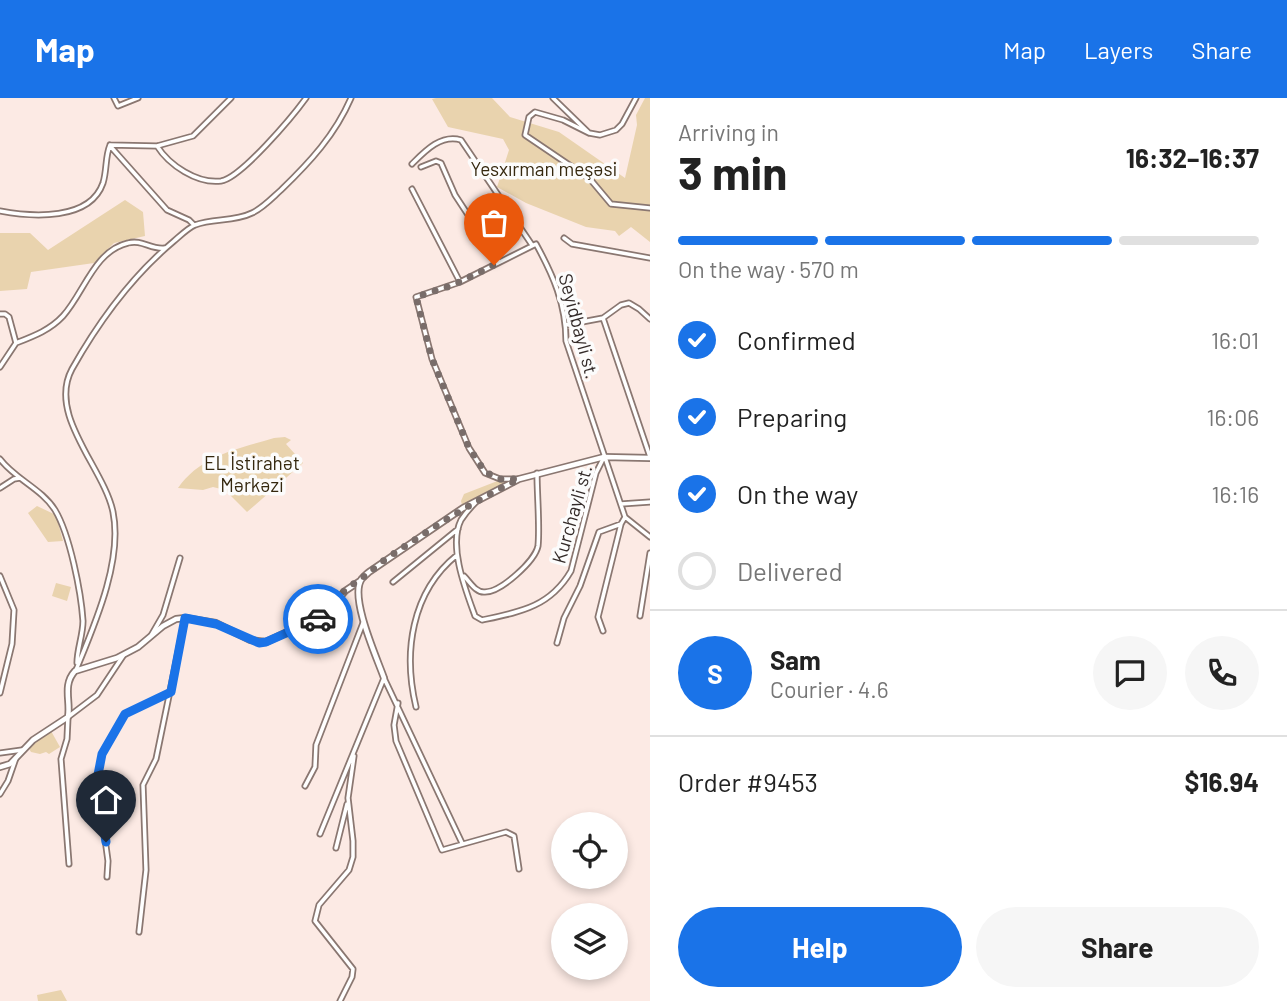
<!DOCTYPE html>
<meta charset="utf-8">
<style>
body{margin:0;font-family:Barlow,sans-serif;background:#f6f6f6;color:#222;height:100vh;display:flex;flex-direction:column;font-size:26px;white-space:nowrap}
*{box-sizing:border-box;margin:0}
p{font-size:23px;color:#767676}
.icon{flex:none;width:38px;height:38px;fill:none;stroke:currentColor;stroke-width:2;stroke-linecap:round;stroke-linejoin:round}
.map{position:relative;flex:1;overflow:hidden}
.side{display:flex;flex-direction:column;background:#fff;width:637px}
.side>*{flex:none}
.fabs{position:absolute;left:551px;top:714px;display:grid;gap:14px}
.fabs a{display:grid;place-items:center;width:77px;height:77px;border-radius:50%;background:#fff;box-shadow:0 4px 10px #0003;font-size:35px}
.pin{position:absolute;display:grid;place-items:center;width:60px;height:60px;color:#fff;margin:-72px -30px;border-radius:50% 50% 50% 0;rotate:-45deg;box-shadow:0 0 7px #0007}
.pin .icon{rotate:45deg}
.courier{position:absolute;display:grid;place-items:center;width:70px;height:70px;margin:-35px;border:5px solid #1a73e8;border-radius:50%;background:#fff;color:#222;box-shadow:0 2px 9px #0007}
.head em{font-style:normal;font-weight:700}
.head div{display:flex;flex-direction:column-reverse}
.head{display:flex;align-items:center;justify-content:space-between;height:119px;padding:0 28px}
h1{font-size:46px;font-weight:700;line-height:52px}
.bar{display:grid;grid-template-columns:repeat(4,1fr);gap:10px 7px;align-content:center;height:84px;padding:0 28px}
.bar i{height:9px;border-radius:5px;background:#e0e0e0}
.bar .on{background:#1a73e8}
.bar p{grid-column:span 4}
.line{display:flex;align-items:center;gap:18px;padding:0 28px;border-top:2px solid #e0e0e0}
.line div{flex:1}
.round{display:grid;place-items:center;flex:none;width:74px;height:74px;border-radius:37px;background:#f6f6f6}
ol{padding:0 28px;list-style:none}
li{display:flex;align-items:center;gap:21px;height:77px}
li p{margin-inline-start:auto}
li .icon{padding:7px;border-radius:50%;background:#1a73e8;color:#fff;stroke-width:4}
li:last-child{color:#767676}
li i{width:38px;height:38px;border:4px solid #e0e0e0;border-radius:50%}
.button{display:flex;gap:14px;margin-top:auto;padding:14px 28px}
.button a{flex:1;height:80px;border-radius:42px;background:#1a73e8;color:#fff;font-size:28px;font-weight:700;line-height:80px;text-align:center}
.button a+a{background:#f6f6f6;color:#222}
header{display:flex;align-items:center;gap:42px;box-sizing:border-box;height:98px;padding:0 35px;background:#1a73e8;color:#fff}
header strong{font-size:33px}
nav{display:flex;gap:38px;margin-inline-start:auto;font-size:24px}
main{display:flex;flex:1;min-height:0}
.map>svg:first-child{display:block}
.green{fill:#e9d3ae}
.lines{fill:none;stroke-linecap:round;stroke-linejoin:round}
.minor-casing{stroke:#8a7771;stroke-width:7}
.tertiary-casing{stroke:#8a7771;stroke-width:8}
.minor{stroke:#fff;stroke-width:3.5}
.tertiary{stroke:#fff;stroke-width:4.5}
.done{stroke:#796d6a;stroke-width:7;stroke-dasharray:0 12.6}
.route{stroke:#1a73e8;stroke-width:9}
.labels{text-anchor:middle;stroke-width:7;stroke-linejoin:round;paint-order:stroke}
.park-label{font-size:19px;fill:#35280f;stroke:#fcfcfc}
.street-label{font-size:19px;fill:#332a28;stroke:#fcfcfc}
</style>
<header>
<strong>Map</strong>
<nav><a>Map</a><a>Layers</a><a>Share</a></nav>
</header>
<main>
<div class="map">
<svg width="650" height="903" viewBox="0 0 650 903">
<rect width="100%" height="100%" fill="#fceae4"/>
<path class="green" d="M436,0H492L510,19L559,34L625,80L637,27L636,17L645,0H650V144L631,129L619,138L615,133L586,129L526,105L497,89L509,52L503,41L448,29L432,1Z
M125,102L143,114L145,138L114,145L94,165L31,174L27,191L0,193V135H30L48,152Z
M285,339L291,342L286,346L303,365L247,414L225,392L213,389L203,392L178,390C201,357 238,351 274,340Z
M500,382L511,383L462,407L461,403L464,396Z
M37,408L56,417L63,443L48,444L28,415Z
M56,485L71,489L67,503L52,498Z
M51,633L60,649L49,656L46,654L40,656L31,654L28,649Z
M61,892L67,903H38L37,897Z"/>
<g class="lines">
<defs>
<path id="minor" d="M114,0L118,8L138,0
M553,0L589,35L600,37L616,32L622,26L636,0
M589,35L563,22L535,14L529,19L525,37L590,81L611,106L650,110
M110,47L157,48L193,38L231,0
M157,48C169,67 197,86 221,83C241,80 293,18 306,0
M111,49L167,112L189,122L194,127
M412,66C425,53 441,36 461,42L532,147
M421,69L436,63L441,65L455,97L499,164
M412,91L460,184
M0,113C32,119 90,123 103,85C107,72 105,59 110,47
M564,140L572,146L650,160
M0,216H5L9,219L16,245
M603,220L621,207L629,205L639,211L650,221
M566,227L603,220L650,359
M16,245C34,238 50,232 63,218C84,195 94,153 128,145C142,141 151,152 165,150
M0,269L16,245
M0,361C15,381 42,391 55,412C70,437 81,494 83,523C83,537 77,551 77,565
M518,381H500L485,375L469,350L432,261L416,199L460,184L536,146C553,177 566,206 566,243L625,419L650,439
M0,390L14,381L20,380
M475,405C470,410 465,416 461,422C448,448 466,493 475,518L482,522C520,514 550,509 571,473L596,375L604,359
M621,406L650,404
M0,478L14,512L12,546L0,595
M464,478C470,484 476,495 485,494C501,494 535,463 538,448C540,429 537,397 537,375
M393,484L458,431
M640,518L650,455
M603,533L598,519L621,426L625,419
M152,536L163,517L180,460
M557,545L564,520L580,488L599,434L621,426
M76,572C94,528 123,463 113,414C104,370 47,317 72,271C99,223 131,179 174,143C180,138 188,130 195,127C213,120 234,124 252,115C263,110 272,100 281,92C310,64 335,37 351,0
M384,580L462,745
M398,605L394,627L396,643L442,752L506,734L514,738L519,771
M416,609C403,555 411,494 457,457
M0,655L22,652
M305,688L315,669L316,647L363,525
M0,696L8,683L16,660
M320,736L384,580
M336,750L347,706
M69,766L61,661L67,641L68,619L97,597L123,558
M107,779L108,763L97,682L102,656L125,616L171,594
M139,834L146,772L143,687L156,661L185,520
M340,903L352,879L353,871L315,823L319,807L349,772L353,759V743L348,700L354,658"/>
<path id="tertiary" d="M384,580C377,560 350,501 361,482C362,480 368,475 369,474L463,410L519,381L604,359L650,360
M0,669L10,666L33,642L68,619C71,604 62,587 75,573L117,560L138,549L163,528L176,521L185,520L216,525L250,542L266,544L324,517L345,493L360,483"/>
</defs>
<use href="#minor" class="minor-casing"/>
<use href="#tertiary" class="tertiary-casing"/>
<use href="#minor" class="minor"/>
<use href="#tertiary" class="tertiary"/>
</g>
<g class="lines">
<path class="done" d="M318,521C333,512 338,495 352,487C364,479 374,470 386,461C429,432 472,404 519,381H500L485,374L469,350L432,261L416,199L453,187L494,167"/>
<path class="route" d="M106,744L97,682L102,656L125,616L171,594L185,520L216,526L259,545L266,544L318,521"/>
</g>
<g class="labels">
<g class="park-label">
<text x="544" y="78">Yesxırman meşəsi</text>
<text x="252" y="372">EL İstirahət<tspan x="252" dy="22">Mərkəzi</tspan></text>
</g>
<g class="street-label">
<text transform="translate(579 228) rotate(75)" y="7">Seyidbayli st.</text>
<text transform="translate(572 416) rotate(-74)" y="7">Kurchayli st.</text>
</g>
</g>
</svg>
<div class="fabs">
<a><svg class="icon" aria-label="locate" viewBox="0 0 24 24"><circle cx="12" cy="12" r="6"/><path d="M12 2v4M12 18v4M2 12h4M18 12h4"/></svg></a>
<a><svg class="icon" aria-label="layers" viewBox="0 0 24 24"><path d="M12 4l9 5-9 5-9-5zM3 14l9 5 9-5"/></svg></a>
</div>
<div class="pin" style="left:494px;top:167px;background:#ea580c"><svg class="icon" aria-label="bag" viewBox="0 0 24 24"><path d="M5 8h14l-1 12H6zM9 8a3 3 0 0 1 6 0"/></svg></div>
<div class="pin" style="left:106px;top:744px;background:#1f2937"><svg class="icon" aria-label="home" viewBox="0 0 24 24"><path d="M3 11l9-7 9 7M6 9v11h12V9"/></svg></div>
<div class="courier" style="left:318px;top:521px"><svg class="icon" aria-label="car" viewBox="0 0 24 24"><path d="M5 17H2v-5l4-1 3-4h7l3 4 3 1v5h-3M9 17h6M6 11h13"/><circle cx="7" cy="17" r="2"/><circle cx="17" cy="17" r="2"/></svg></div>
</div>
<section class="side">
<div class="head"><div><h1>3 min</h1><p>Arriving in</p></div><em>16:32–16:37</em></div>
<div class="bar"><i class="on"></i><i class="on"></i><i class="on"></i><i></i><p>On the way · 570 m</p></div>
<ol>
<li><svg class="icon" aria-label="check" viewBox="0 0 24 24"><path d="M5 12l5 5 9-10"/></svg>Confirmed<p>16:01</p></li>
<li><svg class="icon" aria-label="check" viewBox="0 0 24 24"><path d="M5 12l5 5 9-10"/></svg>Preparing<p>16:06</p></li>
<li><svg class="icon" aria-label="check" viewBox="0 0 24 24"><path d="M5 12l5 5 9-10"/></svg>On the way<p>16:16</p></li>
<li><i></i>Delivered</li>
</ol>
<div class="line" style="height:126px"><b class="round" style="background:#1a73e8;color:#fff">S</b><div><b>Sam</b><p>Courier · 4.6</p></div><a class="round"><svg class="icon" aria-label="chat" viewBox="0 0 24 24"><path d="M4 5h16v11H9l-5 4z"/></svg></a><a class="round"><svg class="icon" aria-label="phone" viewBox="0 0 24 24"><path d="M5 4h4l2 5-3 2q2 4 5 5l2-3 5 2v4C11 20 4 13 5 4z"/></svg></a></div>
<div class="line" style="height:91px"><div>Order #9453</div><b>$16.94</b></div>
<div class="button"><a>Help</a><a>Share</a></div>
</section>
</main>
